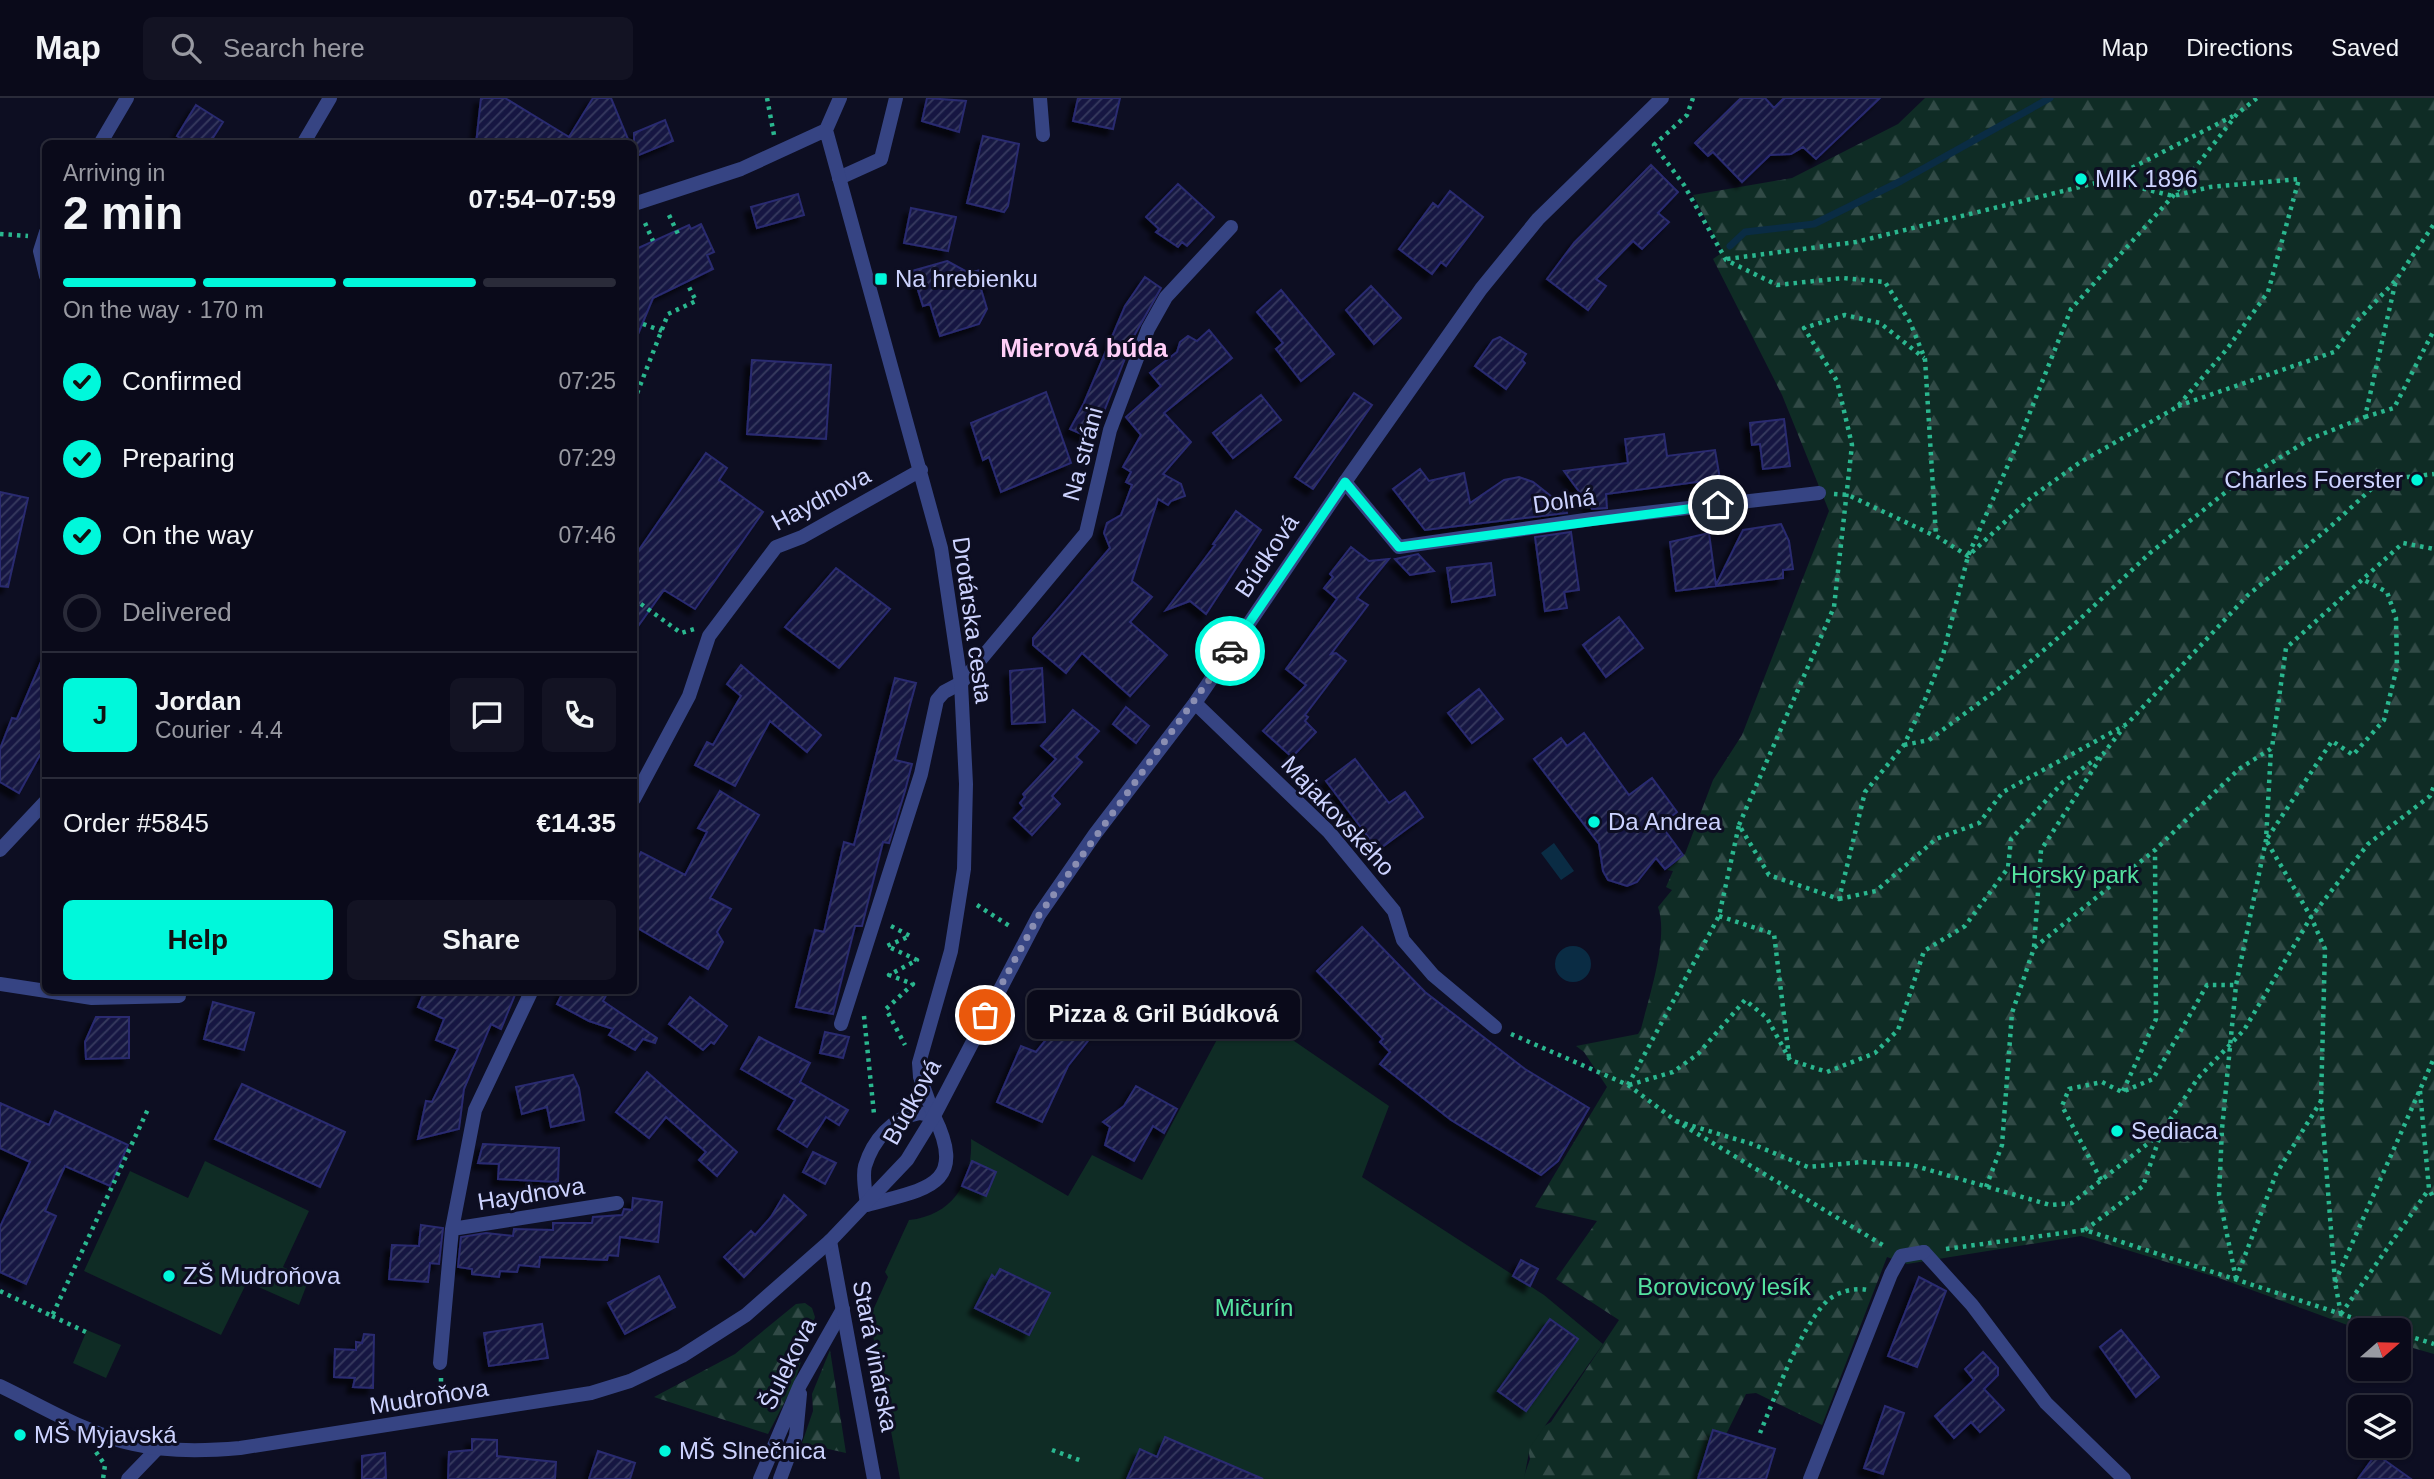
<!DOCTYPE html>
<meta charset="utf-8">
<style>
body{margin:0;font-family:Helvetica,sans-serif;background:#131323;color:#f1f3f6;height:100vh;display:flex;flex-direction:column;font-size:26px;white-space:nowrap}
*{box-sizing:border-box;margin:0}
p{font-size:23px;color:#999aa2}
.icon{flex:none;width:38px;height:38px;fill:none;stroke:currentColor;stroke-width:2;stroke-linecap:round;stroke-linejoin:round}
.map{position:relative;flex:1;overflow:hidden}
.panel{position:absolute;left:42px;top:42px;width:595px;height:854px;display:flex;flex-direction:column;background:#0a0a1a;border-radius:10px;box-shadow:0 2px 5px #0004,0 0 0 2px #2a2b39}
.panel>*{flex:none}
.needle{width:46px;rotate:70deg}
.controls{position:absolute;left:2348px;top:1220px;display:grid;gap:14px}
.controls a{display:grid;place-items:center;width:63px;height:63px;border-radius:10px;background:#0a0a1a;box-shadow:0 2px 5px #0004,0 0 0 2px #2a2b39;font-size:35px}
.pin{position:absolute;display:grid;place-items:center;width:60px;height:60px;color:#fff;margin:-30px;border:4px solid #fff;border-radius:50%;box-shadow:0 2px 7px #0007}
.courier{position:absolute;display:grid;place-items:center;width:70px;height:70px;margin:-35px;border:5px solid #00f8db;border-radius:50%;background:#fff;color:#222;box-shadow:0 2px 9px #0007}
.bubble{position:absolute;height:49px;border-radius:10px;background:#0a0a1a;box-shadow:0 2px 5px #0004,0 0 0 2px #2a2b39;font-size:23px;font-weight:800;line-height:49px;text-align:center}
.summary em{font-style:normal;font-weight:800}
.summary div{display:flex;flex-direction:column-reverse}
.summary{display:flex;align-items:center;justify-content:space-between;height:119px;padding:0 21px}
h1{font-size:46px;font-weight:800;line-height:52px}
.bar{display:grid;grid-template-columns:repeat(4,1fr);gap:10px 7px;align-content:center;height:84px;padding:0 21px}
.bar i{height:9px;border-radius:5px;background:#2a2b39}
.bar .active{background:#00f8db}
.bar p{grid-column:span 4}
.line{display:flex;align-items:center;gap:18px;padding:0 21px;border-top:2px solid #2a2b39}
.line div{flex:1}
.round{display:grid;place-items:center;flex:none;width:74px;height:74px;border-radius:10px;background:#131323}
ol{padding:0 21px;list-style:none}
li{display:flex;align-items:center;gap:21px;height:77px}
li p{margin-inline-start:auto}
li .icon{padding:7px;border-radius:50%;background:#00f8db;color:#111;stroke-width:4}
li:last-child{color:#999aa2}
li i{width:38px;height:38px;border:4px solid #2a2b39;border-radius:50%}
.cta{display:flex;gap:14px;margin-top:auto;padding:14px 21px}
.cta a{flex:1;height:80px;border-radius:10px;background:#00f8db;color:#111;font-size:28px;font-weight:800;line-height:80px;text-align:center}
.cta a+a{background:#131323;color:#f1f3f6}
header{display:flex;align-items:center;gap:42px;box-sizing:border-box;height:98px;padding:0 35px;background:#0a0a1a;border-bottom:2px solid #2a2b39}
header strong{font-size:33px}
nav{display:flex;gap:38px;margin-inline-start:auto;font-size:24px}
.search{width:490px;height:63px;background:#131323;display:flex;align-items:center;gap:18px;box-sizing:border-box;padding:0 24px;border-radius:10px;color:#999aa2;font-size:26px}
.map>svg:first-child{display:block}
.forest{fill:url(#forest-firs)}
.park{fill:#0f2c25}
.water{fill:#0a2c44}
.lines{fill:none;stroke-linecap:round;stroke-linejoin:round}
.stream{stroke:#0a2c44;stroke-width:7}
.building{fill:url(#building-hatch);stroke:#292b70;stroke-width:2;filter:url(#shadow)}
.path{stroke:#2ab78f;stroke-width:4.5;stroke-dasharray:3.5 5;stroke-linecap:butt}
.service{stroke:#364483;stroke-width:14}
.minor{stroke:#364483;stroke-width:14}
.tertiary{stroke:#364483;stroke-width:14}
.done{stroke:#8a8eb2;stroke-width:7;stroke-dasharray:0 12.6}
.route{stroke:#00f8db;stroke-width:9}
.poi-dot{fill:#00f8db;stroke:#0d0e22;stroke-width:2.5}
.labels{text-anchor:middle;stroke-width:6;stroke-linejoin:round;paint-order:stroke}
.poi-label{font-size:24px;fill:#cdd3ff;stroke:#0d0e22;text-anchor:start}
.street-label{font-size:24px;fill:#cdd3ff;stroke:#0d0e22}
.park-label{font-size:24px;fill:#55e3a0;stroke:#0d0e22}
.neighbourhood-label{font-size:26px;font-weight:bold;fill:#ffcff8;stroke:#0d0e22}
</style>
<header>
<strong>Map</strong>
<div class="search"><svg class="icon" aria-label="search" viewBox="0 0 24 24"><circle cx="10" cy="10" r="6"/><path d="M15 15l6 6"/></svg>Search here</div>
<nav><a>Map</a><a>Directions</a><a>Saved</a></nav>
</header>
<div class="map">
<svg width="2434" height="1381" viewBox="0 0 2434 1381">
<defs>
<pattern id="forest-firs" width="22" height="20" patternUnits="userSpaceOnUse" patternTransform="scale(1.75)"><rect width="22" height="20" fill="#0f2c25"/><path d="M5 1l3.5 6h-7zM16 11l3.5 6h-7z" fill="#314a46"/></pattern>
<pattern id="building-hatch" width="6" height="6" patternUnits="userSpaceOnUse" patternTransform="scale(1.75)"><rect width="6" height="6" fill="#181943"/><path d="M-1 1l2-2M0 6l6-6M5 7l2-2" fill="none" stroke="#383a5f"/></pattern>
<filter id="shadow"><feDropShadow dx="-6" dy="6" stdDeviation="2" flood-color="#0009"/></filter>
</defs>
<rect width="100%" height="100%" fill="#0d0e22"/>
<path class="forest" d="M1925,0H2434V1256L2399,1246V1232H2361L2219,1180L2081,1138L1907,1166L1887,1159L1822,1327L1756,1295L1746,1296L1704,1381H1523L1530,1361L1526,1339L1551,1324L1619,1222L1556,1181L1597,1123L1535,1109L1607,989L1584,954L1576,948L1638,936L1641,931C1649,899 1669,839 1658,809L1672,792L1666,789L1673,773L1667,772L1685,756L1713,682L1742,637L1829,413L1782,297L1713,161L1723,154L1693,97L1792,80L1898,26Z
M805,1205L812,1210L815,1219L794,1286L768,1336L654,1299L735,1256L796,1206Z
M830,1252L846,1355L802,1345L813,1313L812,1296Z"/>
<path class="park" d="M1237,904L1389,1008L1362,1079L1544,1197L1603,1246L1530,1349L1524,1381H900L868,1211L874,1210L888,1179L885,1174L909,1122C954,1117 973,1083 971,1041L1068,1098L1092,1057L1142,1082Z
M205,1063L309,1113L283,1169L309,1181L299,1207L247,1184L221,1237L84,1173L130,1073L188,1100Z
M87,1232L121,1247L106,1280L73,1265Z"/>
<path class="water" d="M1554,745L1574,773L1561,782L1541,755Z
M1555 866a18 18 0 1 1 36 0a18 18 0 1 1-36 0Z"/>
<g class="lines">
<path class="stream" d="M1730,148L1745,134L1814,126L1901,83L2050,0"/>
</g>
<path class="building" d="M481,0H505L569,39L593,0H611L630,46H476Z
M927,0L966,3L959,34L922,23Z
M1078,0H1120L1113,31L1073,23Z
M1741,0H1765L1774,10L1784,0H1880L1816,61L1803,49L1791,56L1770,57L1742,84L1713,54L1708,58L1695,45Z
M196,7L223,24L209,46H189L177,38Z
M665,22L673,43L634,59V35Z
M983,38L1019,46L1008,108L1004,114L967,105Z
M1651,67L1678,94L1658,115L1669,124L1642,151L1633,143L1596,181L1606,188L1588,212L1547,181L1574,145Z
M1178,86L1214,119L1187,148L1182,144L1178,149L1156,134L1159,131L1146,119Z
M1450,93L1483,119L1446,168L1441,164L1432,176L1399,151L1433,105L1438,109Z
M798,96L804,117L757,130L751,109Z
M911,110L956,119L948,153L904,145Z
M701,126L714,154L707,157L713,171L653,200L634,246V152L689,127L691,131Z
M947,163L969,175L984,171L991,188L981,191L987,211L979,226L940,238L930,206L923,208L912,173Z
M1145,179L1161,190L1134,238L1093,341L1070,331L1084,305L1125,208Z
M1371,188L1401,220L1374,246L1346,212Z
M1281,192L1334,256L1301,283L1276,251L1283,245L1257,214Z
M1209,232L1232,260L1164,315L1191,344L1163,376L1181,386L1185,398L1171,403L1168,407L1158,401L1132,483L1152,499L1130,524L1167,557L1130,598L1082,555L1066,575L1033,547V540L1110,450L1104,435L1107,425L1121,417L1132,387L1126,384L1131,374L1123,369L1141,337L1126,319L1161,288L1150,275L1177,254L1180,244L1188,238L1197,243Z
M1500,239L1526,256L1522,262L1525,265L1506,291L1475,268L1493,242Z
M752,262L831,267L826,341L747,336Z
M1046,294L1071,365L1001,394L989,359L983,362L971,325Z
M1354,295L1372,307L1313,391L1295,379Z
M1261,297L1281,322L1233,360L1213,335Z
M1784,321L1790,368L1763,371L1760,346L1752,347L1750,325Z
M1664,336L1667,358L1715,352L1720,381L1606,396L1607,410L1592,411L1564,373L1628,365L1625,341Z
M706,355L727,370L719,382L763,414L695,511L664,492L634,534V459Z
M1420,371L1429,383L1464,375L1470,405L1504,382L1519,379L1533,384L1566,410L1567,415L1425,432L1393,391Z
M0,394L28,400L8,489L0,488Z
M1236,413L1261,432L1206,516L1190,503L1166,512L1215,447L1213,446Z
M1781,426L1789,443L1793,471L1783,472V480L1676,493L1670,444L1709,435L1716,487L1743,432Z
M1571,434L1579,492L1564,494L1567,510L1545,513L1535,439Z
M1351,449L1369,463L1389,461L1357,500L1368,507L1331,556L1336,555L1346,563L1305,617L1308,619L1305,623L1316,634L1292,659L1263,633L1306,587L1286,571L1337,501L1324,490L1333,479L1330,476Z
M1418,456L1434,473L1410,477L1395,461Z
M1491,465L1495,497L1452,504L1447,470Z
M836,470L890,511L839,570L785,529Z
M1619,519L1643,550L1606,579L1583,547Z
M46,552V659L40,657L19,695L0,684V651L12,620L17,621Z
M741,567L821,637L807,654L770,623L735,688L695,667L707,644L713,647L741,598L727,586Z
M1042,570L1045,624L1012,626L1010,573Z
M895,580L916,585L895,662L912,666L905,693L889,745L883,744L862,828H855L833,916L796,909L815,832L824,834L844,744L854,747Z
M1479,591L1503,621L1472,645L1448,615Z
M1126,609L1149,628L1136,645L1113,626Z
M1073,612L1099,633L1076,659L1082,664L1052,698L1060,706L1032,737L1014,720L1024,710L1020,705L1025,699L1023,696L1056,661L1041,648Z
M1584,635L1629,697L1652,680L1677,714L1661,727L1683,757L1665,771L1656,760L1637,784L1627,788L1608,782L1603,773L1599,746L1534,661L1561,640L1567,648Z
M1355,661L1389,705L1405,694L1423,719L1378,752L1326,683Z
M720,693L759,717L710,800L731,811L717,834L723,844L708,871L634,828V768L641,754L685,777L707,734L698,730Z
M1362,829L1425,894L1525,971L1589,1010L1558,1063L1541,1077L1451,1022L1380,966L1390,954L1380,944L1383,941L1317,873Z
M425,892H517L501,931L491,926L464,991L459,1031L418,1041L426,1003L432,1004L458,951L436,942L444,921L418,909Z
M564,892H609L603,903L657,940L655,945L643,941L635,952L609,937L613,931L589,923L557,906Z
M1100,893L1119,904L1068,968L1042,1024L997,1004L1021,948L1036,954L1080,900L1090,910Z
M690,899L727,928L714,946L711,944L703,952L669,926Z
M213,904L254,915L244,952L204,941Z
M96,919H129V960L86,961L85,944Z
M825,934L849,939L843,960L820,955Z
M759,939L810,965L800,984L848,1012L839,1027L826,1019L807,1049L778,1031L795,1002L741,971Z
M647,974L737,1054L717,1078L699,1062L706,1054L666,1019L649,1040L616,1014Z
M573,977L579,990L584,1022L551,1029L547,1009L522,1016L516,989Z
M242,986L345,1034L320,1089L215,1041Z
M1136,988L1177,1011L1164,1035L1153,1028L1134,1063L1105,1047L1110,1029L1103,1024L1124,1008Z
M0,1005L49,1027L55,1013L128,1047L110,1088L65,1068L45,1113L56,1118L26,1186L0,1174V1129L30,1064L0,1050Z
M483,1046L559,1050L558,1084L498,1081L499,1066L478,1065Z
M813,1054L836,1065L825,1086L803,1074Z
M972,1063L996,1074L986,1098L962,1088Z
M784,1097L806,1117L744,1179L724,1159L751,1133L755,1137L771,1119Z
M633,1100L662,1104L658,1144L620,1139L618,1158L608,1157L607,1162L540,1159L539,1169L519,1167L517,1174L500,1173L499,1179L472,1176V1171L458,1169L461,1139L486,1135L513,1138L514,1131L553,1132V1125H592L593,1119L622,1117L624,1111L632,1112Z
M421,1127L443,1130L439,1166L430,1165L428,1184L389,1181L392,1147L419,1148Z
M1521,1162L1538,1171L1530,1188L1513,1178Z
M1000,1171L1050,1195L1029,1237L975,1210L992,1177L995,1180Z
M659,1178L675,1209L625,1236L608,1205Z
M1919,1179L1946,1193L1917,1269L1888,1258Z
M1550,1221L1578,1241L1526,1313L1498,1293Z
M542,1226L548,1260L489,1268L484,1235Z
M2121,1232L2159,1279L2136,1299L2100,1249Z
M364,1236L374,1237L373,1290L353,1289L355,1280L334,1279L335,1251L356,1252V1244L362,1245Z
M1983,1254L1998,1270V1277L1984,1291L2004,1312L1980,1334L1971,1324L1954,1340L1935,1318L1974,1282L1965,1271Z
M1885,1308L1904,1315L1883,1376L1864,1370Z
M1713,1332L1775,1351L1766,1381H1698Z
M1165,1339L1263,1381H1127L1140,1351L1157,1359Z
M472,1341L497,1342V1358L556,1364L555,1381H448L449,1354L472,1352Z
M598,1353L635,1365L630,1381H589Z
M385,1355L386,1381H362V1358Z
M2376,1356L2411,1381H2358Z"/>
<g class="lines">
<path class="path" d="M767,0L774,37
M1693,0L1687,17L1654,47L1684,87L1726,162L1777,187L1843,180L1885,184L1910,224L1925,261L1936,438L1968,458L2033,398L2079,365L2177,309L2227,251L2268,194L2299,81L2210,89L2173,98L2108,82
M669,117L678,136
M645,125L653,143
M0,136L28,138
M1727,161L1856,144L2108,82L2233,18
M643,226L662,233
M634,303L668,216L696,203L688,187
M2178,308L2334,254L2358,222L2396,182L2434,126
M2365,319L2394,310L2434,232
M1834,396L1848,397L1935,438
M634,501L681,535L694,531
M1904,647L1929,642L1998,591L2079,522L2150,455L2232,389L2310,341L2365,319L2396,182
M1739,727L1834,509L1852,347L1837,283L1804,230L1845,217L1880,225L1924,260
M1839,801L1876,793L1936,741L1979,725L2003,694L2127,626L2248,497L2330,429L2381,382L2434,376
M977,807L1011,829
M1719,818L1774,836L1789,959
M891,828L910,838L887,848L917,862L889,877L913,886L886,911L905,947
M2034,849L2041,752L2101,659
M864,918L874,1016
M1511,936L1628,987L1676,1023L1886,1149
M1628,987L1719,818L1739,727L1769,777L1839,801L1865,694L1904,647L1924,604L1943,557L1968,458L2019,342L2071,211L2173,98L2237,16L2257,0
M1629,987L1673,974L1698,956L1745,902L1767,920L1790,962L1827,974L1875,955L1898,932L1924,853L1965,828L2008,770L2011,741L2063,684L2103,656L2124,629
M2123,993L2156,921L2155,752
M2420,993L2429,1091L2434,1101
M1676,1023L1752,1046L1808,1069L1862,1064L1912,1067L2050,1107L2072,1105L2160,1036
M2101,1082L2062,1008L2069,991L2102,984L2122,994L2153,981L2207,887H2236
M1986,1089L2002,1047L2012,915L2034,850L2155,752L2239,671L2272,650L2286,550L2403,445L2434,451
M2085,1132L2143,1088L2161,1035L2198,980L2244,932L2311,819L2368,746L2430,698L2434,688
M1946,1151L2085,1132L2390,1232
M2236,1181L2219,1097L2222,1031L2236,887L2266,742L2271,651
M2236,1181L2276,1076L2321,1003
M2335,1184L2434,960
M0,1193L52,1218L149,1009
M2341,1216L2335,1184L2321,1002L2325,851L2311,819L2266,742L2332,643L2353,657L2384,622L2397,569L2396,520L2387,494L2362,481
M2341,1216L2429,1091
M52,1218L86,1234
M2399,1235L2434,1246
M441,1280V1300
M1760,1335C1775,1299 1800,1230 1827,1203C1837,1194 1854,1189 1867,1192
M1052,1352L1082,1363
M96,1354L105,1367L103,1381"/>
<path class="service" d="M1040,0L1043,37
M839,80L881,61L896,0
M0,886L92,900L179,898
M841,926L921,676L937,602L944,594L961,585
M919,1015L934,1018C969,1089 924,1091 867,1107C866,1096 862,1079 865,1068C873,1042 892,1020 919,1015Z
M1924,1154L1972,1207L2046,1305L2124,1381
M760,1381L800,1287L843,1211
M780,1381L796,1338L800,1296"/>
<path class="minor" d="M840,0L826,32L941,450L961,585L966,686L964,771L951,853L919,965L920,979L934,1018
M100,46L127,0
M303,46L330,0
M634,106L741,71L826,32
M46,134L40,153L46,178
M1345,384L1399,449L1592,421L1819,395
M961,585L1086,435L1110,332L1148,231L1166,199L1231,129
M1195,605L1329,734L1394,813L1403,842L1433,877L1495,929
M634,701L689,598L709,538L776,449L802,439L921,372
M0,752L46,703
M532,892L475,1012L452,1131L617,1105
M830,1143L874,1381
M440,1265L452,1131
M128,1381L158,1350
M1810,1381L1891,1176L1901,1158L1924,1154"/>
<path class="tertiary" d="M0,1288C42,1308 87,1336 133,1346C167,1354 206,1353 240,1350L591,1295L630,1283L682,1258L746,1217L830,1143L907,1062L934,1018L1039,817L1095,736L1195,605L1345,384L1481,191L1538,121L1662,0"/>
</g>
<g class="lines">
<path class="done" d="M985,917L1039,817L1230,553"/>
<path class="route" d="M1230,553L1345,384L1399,449L1718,407"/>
</g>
<g class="poi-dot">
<circle cx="2081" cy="81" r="7"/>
<rect x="874" y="174" width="14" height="14" rx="3.5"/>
<circle cx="2417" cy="382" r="7"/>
<circle cx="1594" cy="724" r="7"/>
<circle cx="2117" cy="1033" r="7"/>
<circle cx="169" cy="1178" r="7"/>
<circle cx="20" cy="1337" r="7"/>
<circle cx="665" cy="1353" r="7"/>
</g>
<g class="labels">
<g class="poi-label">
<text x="2095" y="89">MIK 1896</text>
<text x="895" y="189">Na hrebienku</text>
<text x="2403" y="390" text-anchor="end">Charles Foerster</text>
<text x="1608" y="732">Da Andrea</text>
<text x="2131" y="1041">Sediaca</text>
<text x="183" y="1186">ZŠ Mudroňova</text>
<text x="34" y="1345">MŠ Myjavská</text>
<text x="679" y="1361">MŠ Slnečnica</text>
</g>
<g class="street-label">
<text transform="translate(1083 356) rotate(-75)" y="8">Na stráni</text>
<text transform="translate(821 401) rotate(-28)" y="8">Haydnova</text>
<text transform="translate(1564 403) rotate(-8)" y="8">Dolná</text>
<text transform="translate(1267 458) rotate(-56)" y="8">Búdková</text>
<text transform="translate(972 522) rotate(82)" y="8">Drotárska cesta</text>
<text transform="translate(1338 718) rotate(47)" y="8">Majakovského</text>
<text transform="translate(912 1004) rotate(-61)" y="8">Búdková</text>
<text transform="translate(531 1096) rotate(-9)" y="8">Haydnova</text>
<text transform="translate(875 1258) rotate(79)" y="8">Stará vinárska</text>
<text transform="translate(788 1266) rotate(-64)" y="8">Šulekova</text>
<text transform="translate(429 1299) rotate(-9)" y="8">Mudroňova</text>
</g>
<g class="park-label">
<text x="2075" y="785">Horský park</text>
<text x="1724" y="1197">Borovicový lesík</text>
<text x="1254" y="1218">Mičurín</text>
</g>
<g class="neighbourhood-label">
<text x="1084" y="259">Mierová búda</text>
</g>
</g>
</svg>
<div class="controls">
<a><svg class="needle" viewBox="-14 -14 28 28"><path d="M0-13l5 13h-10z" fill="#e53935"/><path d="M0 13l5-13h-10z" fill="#999aa2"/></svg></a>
<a><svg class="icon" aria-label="layers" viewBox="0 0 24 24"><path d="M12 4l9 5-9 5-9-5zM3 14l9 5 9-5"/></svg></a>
</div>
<div class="pin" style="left:985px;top:917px;background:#ea580c"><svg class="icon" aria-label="bag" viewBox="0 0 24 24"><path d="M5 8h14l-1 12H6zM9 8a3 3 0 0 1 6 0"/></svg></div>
<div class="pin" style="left:1718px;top:407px;background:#1f2937"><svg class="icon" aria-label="home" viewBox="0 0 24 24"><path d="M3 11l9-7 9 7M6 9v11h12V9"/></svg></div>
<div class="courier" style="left:1230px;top:553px"><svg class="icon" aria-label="car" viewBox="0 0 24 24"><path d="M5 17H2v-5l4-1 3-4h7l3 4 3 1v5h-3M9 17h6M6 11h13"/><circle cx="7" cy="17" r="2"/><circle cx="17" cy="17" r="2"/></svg></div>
<div class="bubble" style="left:1027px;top:892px;width:273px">Pizza &amp; Gril Búdková</div>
<section class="panel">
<div class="summary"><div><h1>2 min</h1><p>Arriving in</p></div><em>07:54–07:59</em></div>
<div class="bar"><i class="active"></i><i class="active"></i><i class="active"></i><i></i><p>On the way · 170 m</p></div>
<ol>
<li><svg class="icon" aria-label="check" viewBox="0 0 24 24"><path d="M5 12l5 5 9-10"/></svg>Confirmed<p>07:25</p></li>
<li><svg class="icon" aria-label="check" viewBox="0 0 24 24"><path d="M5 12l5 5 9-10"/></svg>Preparing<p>07:29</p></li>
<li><svg class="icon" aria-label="check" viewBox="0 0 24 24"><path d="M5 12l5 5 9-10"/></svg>On the way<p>07:46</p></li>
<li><i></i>Delivered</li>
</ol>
<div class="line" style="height:126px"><b class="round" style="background:#00f8db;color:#111">J</b><div><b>Jordan</b><p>Courier · 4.4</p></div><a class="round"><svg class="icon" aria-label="chat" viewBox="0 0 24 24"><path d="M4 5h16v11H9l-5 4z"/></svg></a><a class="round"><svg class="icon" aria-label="phone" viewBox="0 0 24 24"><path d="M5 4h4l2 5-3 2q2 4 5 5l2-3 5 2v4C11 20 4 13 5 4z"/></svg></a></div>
<div class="line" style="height:91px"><div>Order #5845</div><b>€14.35</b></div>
<div class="cta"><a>Help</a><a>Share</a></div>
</section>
</div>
